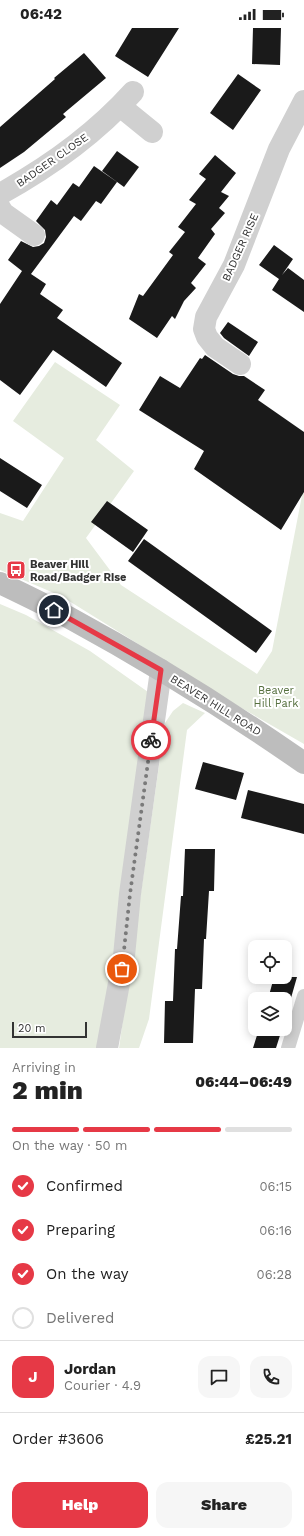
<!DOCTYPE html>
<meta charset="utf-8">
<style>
body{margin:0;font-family:"Work Sans",sans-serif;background:#f6f6f6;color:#222;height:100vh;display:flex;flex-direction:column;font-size:15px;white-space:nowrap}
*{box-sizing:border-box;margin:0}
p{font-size:13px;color:#767676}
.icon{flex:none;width:22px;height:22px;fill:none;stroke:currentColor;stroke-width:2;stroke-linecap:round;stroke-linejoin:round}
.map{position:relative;height:1020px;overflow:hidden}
.details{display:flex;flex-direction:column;background:#fff;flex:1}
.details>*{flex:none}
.buttons{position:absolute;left:248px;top:912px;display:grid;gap:8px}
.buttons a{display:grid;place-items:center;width:44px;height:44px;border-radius:8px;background:#fff;box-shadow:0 2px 10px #0003;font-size:20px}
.scale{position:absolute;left:12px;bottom:10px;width:75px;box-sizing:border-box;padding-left:4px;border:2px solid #333;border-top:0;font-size:11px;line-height:14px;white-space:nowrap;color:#333;-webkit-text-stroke:3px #fff;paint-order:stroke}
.pin{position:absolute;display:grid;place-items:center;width:34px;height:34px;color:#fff;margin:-17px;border:2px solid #fff;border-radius:50%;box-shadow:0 1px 4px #0007}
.courier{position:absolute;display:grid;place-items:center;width:40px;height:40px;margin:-20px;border:3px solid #e63946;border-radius:50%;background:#fff;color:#222;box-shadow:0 1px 5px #0007}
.head em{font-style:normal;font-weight:800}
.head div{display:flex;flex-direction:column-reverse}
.head{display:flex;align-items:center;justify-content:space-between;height:68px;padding:0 12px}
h1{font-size:26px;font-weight:800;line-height:30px}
.bar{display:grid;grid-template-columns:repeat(4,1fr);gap:6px 4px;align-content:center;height:48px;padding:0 12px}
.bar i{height:5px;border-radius:3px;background:#e0e0e0}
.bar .selected{background:#e63946}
.bar p{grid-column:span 4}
.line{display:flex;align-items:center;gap:10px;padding:0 12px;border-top:1px solid #e0e0e0}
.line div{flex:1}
.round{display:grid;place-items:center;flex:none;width:42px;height:42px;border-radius:12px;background:#f6f6f6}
ol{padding:0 12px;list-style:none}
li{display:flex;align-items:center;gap:12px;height:44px}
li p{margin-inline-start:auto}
li .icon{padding:4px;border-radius:50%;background:#e63946;color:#fff;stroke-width:4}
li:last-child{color:#767676}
li i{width:22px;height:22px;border:2px solid #e0e0e0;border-radius:50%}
.primary-button{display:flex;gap:8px;margin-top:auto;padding:8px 12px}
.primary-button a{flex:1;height:46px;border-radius:12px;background:#e63946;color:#fff;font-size:16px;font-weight:800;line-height:46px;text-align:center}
.primary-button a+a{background:#f6f6f6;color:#222}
.status{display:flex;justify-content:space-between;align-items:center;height:28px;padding:0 20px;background:#fff;direction:ltr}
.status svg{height:11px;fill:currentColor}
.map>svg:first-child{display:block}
.green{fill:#e6ecdf}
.building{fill:#1a1a1a}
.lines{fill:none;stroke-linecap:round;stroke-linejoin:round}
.service{stroke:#d0d0d0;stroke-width:14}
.minor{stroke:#d0d0d0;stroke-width:22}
.secondary{stroke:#bdbdbd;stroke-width:22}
.done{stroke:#7a7a7a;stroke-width:4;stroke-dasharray:0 7.2}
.route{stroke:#e63946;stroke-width:5}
.labels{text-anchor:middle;stroke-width:4;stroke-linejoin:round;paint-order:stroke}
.street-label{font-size:11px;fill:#333;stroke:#fff}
.poi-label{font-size:11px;font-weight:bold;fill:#333;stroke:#fff;text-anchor:start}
.park-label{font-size:11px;fill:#56703f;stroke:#fff}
</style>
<div class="status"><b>06:42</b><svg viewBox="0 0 49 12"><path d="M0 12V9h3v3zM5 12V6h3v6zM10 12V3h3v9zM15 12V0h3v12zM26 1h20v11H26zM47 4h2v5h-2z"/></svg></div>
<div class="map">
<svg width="304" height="1020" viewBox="0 0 304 1020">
<rect width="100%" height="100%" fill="#fff"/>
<path class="green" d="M55,334L120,377L96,412L134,443L86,510L121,557L257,646L272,623L304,457V716L238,678L61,568L0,542V485L23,493L64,430L13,393Z
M0,576L26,587L90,623L158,671L100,1020H0Z
M183,675L205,685L187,702L149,991L139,1020H119L165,695L173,683Z"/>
<path class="building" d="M132,0H179L148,49L115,28Z
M253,0H281L280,37L252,36Z
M84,25L106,50L63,86L66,89L24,124L0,140V99L55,51L54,50Z
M238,46L261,62L233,102L210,85Z
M117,123L139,139L124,159L102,143Z
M215,127L236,145L221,164L229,168L219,180L225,185L211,201L215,206L198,230L206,236L191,255L196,260L184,273L175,291L172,288L157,310L129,291L139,266L143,268L173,227L169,224L185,204L178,199L196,176L189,172L206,151L199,146Z
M94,138L117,154L101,176L96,173L81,193L74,188L31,246L46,256L40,266L63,282L57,290L122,335L106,359L53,322L20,367L0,352V276L22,243L8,232L21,213L33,219L39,218L44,215L46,209L45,202L36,193L51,172L57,177L73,155L79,159Z
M274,217L293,231L282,247L288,240L304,252V284L272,262L279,251L259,237Z
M228,294L258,314L249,328L224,310L220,305Z
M205,327L233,346L239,348H244L265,362L258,372L304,404V464L281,502L194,441L204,423L139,382L160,348L180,360L200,330L202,331Z
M0,430L42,457L27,480L0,463Z
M107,473L148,502L133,524L91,494Z
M144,511L272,603L256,625L128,533Z
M203,734L244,745L236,772L195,761Z
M248,762L304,776V806L241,790Z
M185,821H215L214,863H209L206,911H204L202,961H195L193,1015H164L165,973H173L175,921H177L181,868H183Z
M274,949H297L285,991V971H268Z
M259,1001H282L276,1020H253Z"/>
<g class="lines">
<path class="service" d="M288,1020L304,968"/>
<path class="minor" d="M120,78L152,104
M0,166C49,139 95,106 133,64
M0,180L3,185L34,207
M240,336L215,319L207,309L204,301L206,289L234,237L279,121L304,73
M107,1020L124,928L130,866L161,642"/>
<path class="secondary" d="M0,555C23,566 46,577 68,589C149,633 228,682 304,735"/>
</g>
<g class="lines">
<path class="done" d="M122,941L130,866L151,712"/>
<path class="route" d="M54,582L161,642L151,712"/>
</g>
<defs>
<symbol id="bus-square" viewBox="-11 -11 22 22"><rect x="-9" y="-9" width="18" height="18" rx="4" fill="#e63946" stroke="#fff"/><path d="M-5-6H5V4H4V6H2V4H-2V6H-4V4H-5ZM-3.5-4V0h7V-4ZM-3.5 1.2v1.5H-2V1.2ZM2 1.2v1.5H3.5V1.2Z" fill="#fff"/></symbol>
</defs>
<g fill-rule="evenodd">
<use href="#bus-square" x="5" y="531" width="22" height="22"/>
</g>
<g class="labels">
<g class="street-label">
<text transform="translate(52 132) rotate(-35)" y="4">BADGER CLOSE</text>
<text transform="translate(240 219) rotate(-66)" y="4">BADGER RISE</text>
<text transform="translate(216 677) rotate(32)" y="4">BEAVER HILL ROAD</text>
</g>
<g class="poi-label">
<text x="30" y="540">Beaver Hill<tspan x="30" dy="13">Road/Badger Rise</tspan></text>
</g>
<g class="park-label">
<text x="276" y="666">Beaver<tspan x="276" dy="13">Hill Park</tspan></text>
</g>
</g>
</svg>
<div class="buttons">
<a><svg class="icon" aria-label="locate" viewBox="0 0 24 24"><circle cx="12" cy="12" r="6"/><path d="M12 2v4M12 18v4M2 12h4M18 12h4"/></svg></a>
<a><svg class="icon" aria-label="layers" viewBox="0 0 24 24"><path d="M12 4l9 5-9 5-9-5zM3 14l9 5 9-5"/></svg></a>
</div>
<div class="scale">20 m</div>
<div class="pin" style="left:122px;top:941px;background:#ea580c"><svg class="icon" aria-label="bag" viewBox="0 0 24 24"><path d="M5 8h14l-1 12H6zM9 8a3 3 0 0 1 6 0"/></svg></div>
<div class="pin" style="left:54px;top:582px;background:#1f2937"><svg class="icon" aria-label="home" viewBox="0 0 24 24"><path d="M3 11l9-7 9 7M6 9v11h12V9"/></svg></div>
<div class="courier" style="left:151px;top:712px"><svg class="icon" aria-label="bike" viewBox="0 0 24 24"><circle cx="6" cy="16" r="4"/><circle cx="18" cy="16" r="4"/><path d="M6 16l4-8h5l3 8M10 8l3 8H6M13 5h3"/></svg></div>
</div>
<section class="details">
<div class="head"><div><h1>2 min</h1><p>Arriving in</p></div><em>06:44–06:49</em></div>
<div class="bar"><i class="selected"></i><i class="selected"></i><i class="selected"></i><i></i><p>On the way · 50 m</p></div>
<ol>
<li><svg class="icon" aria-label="check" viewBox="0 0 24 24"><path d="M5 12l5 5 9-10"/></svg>Confirmed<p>06:15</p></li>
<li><svg class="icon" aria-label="check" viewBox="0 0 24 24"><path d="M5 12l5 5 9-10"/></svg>Preparing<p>06:16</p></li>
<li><svg class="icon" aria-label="check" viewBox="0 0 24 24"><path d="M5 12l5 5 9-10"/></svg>On the way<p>06:28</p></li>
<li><i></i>Delivered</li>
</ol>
<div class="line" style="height:72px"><b class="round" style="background:#e63946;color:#fff">J</b><div><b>Jordan</b><p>Courier · 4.9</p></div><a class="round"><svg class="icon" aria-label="chat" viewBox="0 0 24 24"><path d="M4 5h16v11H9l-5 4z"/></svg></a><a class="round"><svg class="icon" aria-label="phone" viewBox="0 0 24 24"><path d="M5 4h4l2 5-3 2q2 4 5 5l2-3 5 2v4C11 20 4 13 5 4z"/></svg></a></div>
<div class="line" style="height:52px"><div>Order #3606</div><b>£25.21</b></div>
<div class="primary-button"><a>Help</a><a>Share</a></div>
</section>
